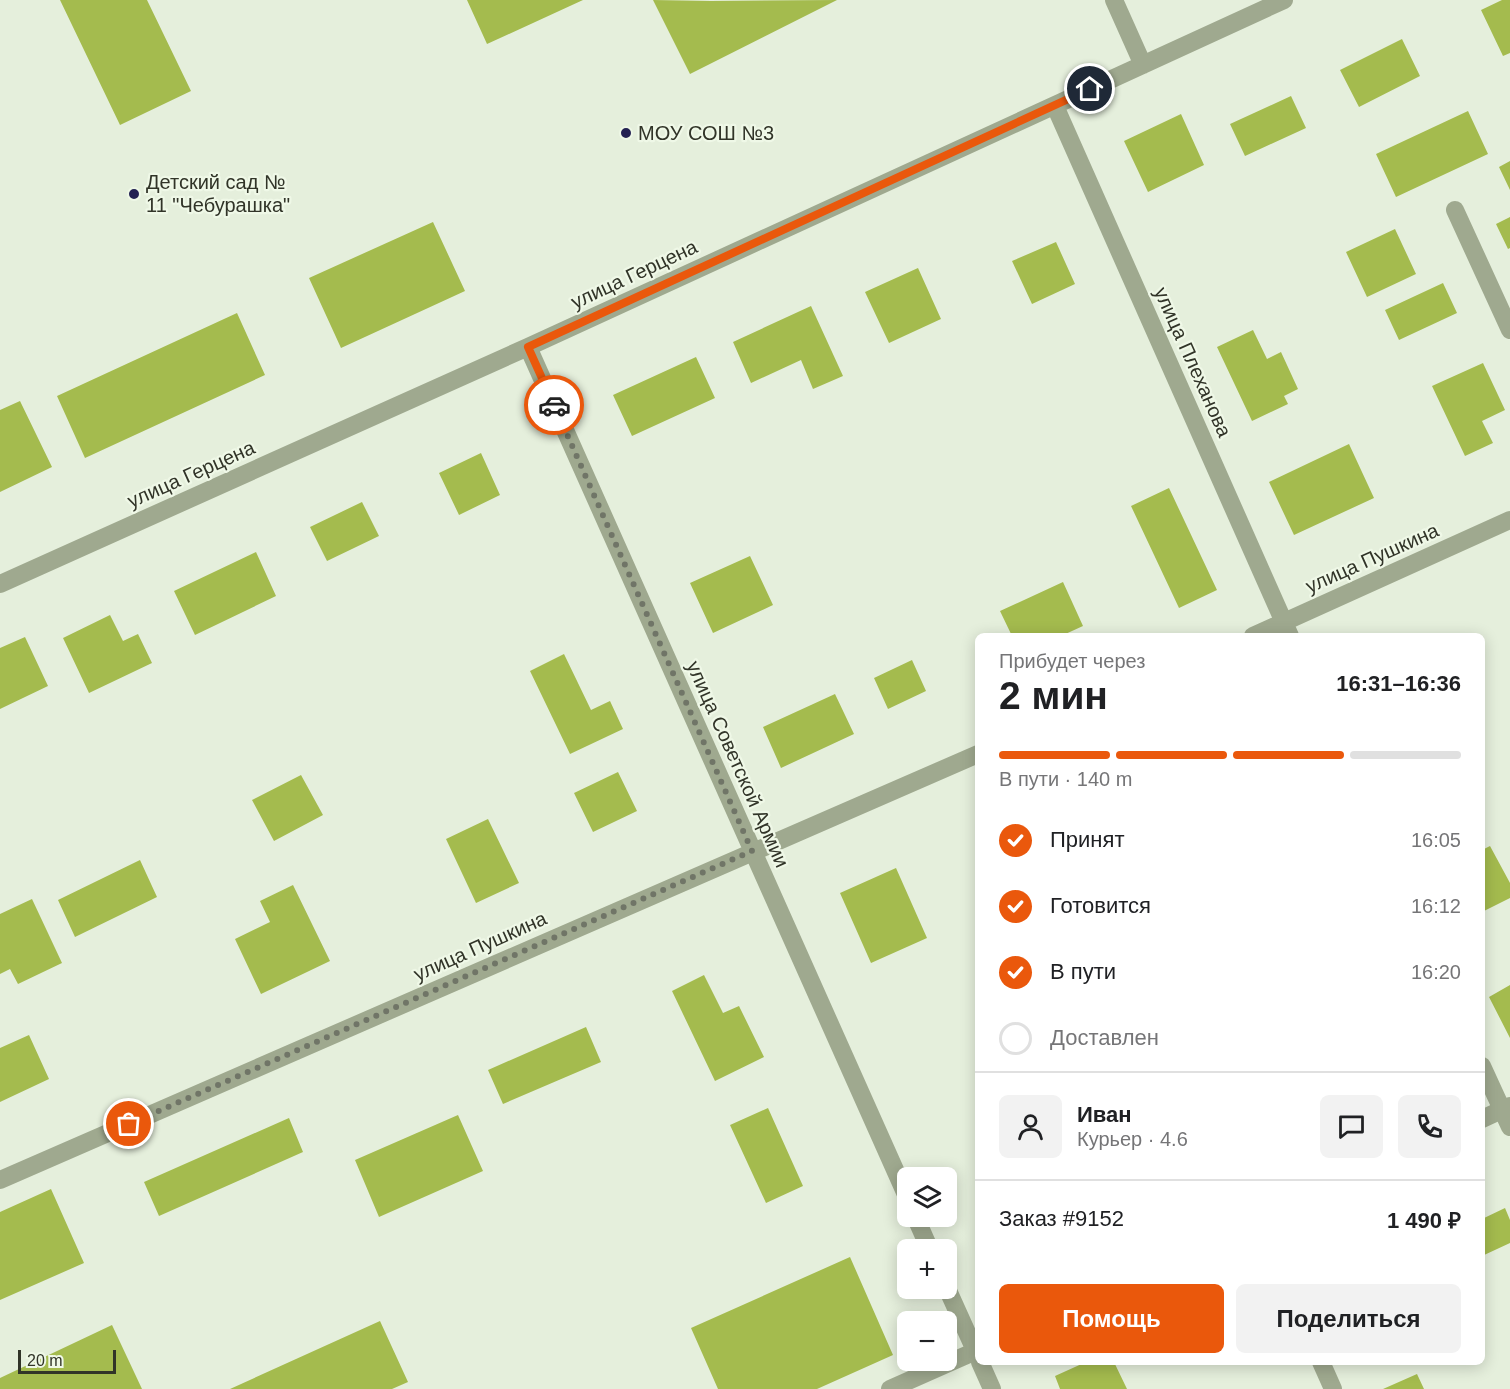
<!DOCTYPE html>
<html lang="ru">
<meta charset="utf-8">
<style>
body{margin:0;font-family:Arial,sans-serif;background:#f2f2f2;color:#202124;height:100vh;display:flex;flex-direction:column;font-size:22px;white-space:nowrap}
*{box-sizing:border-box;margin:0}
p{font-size:20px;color:#757577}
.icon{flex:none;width:33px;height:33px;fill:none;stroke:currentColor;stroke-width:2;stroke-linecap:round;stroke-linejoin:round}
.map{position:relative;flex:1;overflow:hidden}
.side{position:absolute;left:975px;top:633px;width:510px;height:732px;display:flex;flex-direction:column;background:#fff;border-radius:9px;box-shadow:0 3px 15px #0003}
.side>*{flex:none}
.buttons{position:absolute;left:897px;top:1167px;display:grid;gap:12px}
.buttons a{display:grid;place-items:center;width:60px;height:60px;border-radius:9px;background:#fff;box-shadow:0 3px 15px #0003;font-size:30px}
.scale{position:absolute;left:18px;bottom:15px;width:98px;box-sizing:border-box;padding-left:6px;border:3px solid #313428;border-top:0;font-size:16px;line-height:21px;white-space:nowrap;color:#313428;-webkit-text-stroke:4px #eff8e7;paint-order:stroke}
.pin{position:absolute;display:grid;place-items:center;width:51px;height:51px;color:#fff;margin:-26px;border:3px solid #fff;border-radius:50%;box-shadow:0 2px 6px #0007}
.courier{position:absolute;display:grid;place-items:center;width:60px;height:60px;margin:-30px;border:4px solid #ea580c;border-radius:50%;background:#fff;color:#222;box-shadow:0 2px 8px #0007}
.head em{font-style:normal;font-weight:600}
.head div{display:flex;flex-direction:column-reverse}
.head{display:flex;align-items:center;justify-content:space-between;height:102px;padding:0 24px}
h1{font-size:39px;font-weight:600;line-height:45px}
.bar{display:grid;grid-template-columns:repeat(4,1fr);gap:9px 6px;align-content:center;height:72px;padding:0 24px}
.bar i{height:8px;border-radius:4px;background:#e0e0e0}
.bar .selected{background:#ea580c}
.bar p{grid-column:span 4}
.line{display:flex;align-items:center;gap:15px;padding:0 24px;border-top:2px solid #e0e0e0}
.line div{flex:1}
.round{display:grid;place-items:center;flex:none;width:63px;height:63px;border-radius:9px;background:#f2f2f2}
ol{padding:0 24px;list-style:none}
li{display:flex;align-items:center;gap:18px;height:66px}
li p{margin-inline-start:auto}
li .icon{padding:6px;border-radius:50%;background:#ea580c;color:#fff;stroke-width:4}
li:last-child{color:#757577}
li i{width:33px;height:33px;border:3px solid #e0e0e0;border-radius:50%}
.button{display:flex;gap:12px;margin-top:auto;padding:12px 24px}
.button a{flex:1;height:69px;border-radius:9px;background:#ea580c;color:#fff;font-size:24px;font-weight:600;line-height:69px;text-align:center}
.button a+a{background:#f2f2f2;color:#202124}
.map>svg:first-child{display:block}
.building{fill:#a4bb4e}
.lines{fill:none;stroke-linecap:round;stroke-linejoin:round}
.minor{stroke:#9fa98f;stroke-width:18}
.done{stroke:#707567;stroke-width:6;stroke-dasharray:0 10.8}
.route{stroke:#ea580c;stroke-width:8}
.poi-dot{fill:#232152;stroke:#eff8e7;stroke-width:2}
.labels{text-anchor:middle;stroke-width:4.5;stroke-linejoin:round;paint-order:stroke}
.poi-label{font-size:20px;fill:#313428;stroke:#eff8e7;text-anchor:start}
.street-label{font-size:20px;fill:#313428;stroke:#eff8e7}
</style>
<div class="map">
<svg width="1510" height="1389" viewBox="0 0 1510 1389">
<rect width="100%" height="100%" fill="#e5efdc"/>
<path class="building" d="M60,0H147L191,91L120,125Z
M467,0H583L487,44Z
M653,0L711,1L837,0L690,74Z
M1502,0H1510V53L1503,56L1481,10Z
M1402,39L1420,76L1359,107L1340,70Z
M1291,96L1306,128L1245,156L1230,124Z
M1468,111L1488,154L1396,197L1376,154Z
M1181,114L1204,165L1148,192L1124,141Z
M1510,161V190L1499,167Z
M1510,217V248L1508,249L1496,224Z
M433,222L465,291L341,348L309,278Z
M1395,229L1416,274L1367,297L1346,252Z
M1056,242L1075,284L1032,304L1012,261Z
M918,268L941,319L889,343L865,292Z
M1443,283L1457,313L1399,340L1385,310Z
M811,306L843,376L813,389L801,360L751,383L733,342Z
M237,313L265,375L85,458L57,396Z
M1253,330L1267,359L1281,352L1298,389L1284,396L1288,404L1252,421L1217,347Z
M696,357L715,398L632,436L613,395Z
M1483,363L1505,410L1482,421L1493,443L1465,456L1432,386Z
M20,401L52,467L0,492V410Z
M1349,444L1374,498L1294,535L1269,482Z
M481,453L500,495L459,515L439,473Z
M1169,488L1217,590L1179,608L1131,506Z
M362,502L379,536L327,561L310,527Z
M256,552L276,596L195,635L174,591Z
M750,556L773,605L713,633L690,583Z
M1063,582L1083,626L1061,636H1012L1000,611Z
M110,615L123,641L138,634L152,663L89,693L63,638Z
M25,637L48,686L0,709V648Z
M564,654L591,710L610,701L623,729L570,754L530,671Z
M912,660L926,691L888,709L874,678Z
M835,694L854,734L781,768L763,727Z
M618,772L637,811L593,832L574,793Z
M301,775L323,815L274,841L252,800Z
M488,819L519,883L476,903L446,839Z
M1490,846L1510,883V898L1482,912V850Z
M140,860L157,897L75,937L58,900Z
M896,868L927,938L871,963L840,893Z
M293,885L330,961L261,994L235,939L270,922L260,901Z
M32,899L62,963L18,984L10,969L0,974V914Z
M704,975L723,1013L739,1006L764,1057L715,1081L672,991Z
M1510,985V1038L1489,997Z
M586,1027L601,1062L503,1104L488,1070Z
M29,1035L49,1079L0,1102V1048Z
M768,1108L803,1186L766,1203L730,1125Z
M458,1115L483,1171L379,1217L355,1160Z
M289,1118L303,1152L159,1216L144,1182Z
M51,1189L84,1263L0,1300V1212Z
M1505,1208L1510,1220V1243L1482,1256V1219Z
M850,1257L893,1355L817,1389H718L691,1328Z
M380,1321L408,1382L392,1389H230Z
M112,1325L142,1389H0V1378Z
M1086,1362H1114L1127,1389H1060L1055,1376Z
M1417,1374L1424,1389H1383Z"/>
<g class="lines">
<path class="minor" d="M1114,0L1143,65
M1055,106L1290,636
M1455,210L1510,330
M528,347L908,1199
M0,584L528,347L1284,0
M1253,636L1510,520
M1482,1066L1510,1127
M1482,1119L1510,1106
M0,1180L978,754
M915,1216L930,1250
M946,1286L978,1357
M980,1362L992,1389
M1321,1362L1333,1389
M890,1389L978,1350"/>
</g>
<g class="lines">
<path class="done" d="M129,1124L752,851L554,405"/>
<path class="route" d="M554,405L528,347L1090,89"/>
</g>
<g class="poi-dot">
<circle cx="626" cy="133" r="6"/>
<circle cx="134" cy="194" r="6"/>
</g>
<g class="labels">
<g class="poi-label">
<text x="638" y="140">МОУ СОШ №3</text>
<text x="146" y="189">Детский сад №<tspan x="146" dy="23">11 "Чебурашка"</tspan></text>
</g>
<g class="street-label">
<text transform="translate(634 274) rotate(-25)" y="7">улица Герцена</text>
<text transform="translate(1193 362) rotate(66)" y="7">улица Плеханова</text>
<text transform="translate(191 474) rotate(-24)" y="7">улица Герцена</text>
<text transform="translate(1372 558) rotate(-24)" y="7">улица Пушкина</text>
<text transform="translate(738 764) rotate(66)" y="7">улица Советской Армии</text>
<text transform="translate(480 946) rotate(-24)" y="7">улица Пушкина</text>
</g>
</g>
</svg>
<div class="buttons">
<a><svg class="icon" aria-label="layers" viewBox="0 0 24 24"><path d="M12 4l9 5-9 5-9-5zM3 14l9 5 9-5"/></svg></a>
<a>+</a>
<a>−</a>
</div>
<div class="scale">20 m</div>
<div class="pin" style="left:129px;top:1124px;background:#ea580c"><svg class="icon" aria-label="bag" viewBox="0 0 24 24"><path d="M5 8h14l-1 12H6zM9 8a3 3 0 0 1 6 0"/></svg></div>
<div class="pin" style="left:1090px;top:89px;background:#1f2937"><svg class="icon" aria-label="home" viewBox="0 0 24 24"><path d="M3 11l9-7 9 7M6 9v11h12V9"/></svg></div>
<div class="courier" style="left:554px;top:405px"><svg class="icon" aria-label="car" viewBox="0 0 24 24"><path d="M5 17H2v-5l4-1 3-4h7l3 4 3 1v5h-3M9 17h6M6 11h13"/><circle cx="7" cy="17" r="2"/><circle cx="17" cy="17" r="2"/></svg></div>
<section class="side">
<div class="head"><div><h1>2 мин</h1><p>Прибудет через</p></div><em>16:31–16:36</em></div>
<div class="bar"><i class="selected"></i><i class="selected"></i><i class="selected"></i><i></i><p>В пути · 140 m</p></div>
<ol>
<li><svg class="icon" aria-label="check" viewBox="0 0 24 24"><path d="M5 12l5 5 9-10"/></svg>Принят<p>16:05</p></li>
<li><svg class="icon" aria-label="check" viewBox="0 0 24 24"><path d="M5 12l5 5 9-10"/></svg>Готовится<p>16:12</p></li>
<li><svg class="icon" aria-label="check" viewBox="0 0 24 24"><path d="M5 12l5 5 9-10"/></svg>В пути<p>16:20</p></li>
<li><i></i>Доставлен</li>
</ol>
<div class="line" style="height:108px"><a class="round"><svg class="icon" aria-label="person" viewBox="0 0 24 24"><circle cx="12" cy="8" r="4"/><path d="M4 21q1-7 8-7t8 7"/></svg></a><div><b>Иван</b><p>Курьер · 4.6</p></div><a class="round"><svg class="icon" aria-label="chat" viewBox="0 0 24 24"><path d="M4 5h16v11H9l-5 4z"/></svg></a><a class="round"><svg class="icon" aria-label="phone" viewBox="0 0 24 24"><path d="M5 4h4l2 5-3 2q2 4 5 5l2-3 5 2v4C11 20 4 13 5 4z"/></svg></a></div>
<div class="line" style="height:78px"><div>Заказ #9152</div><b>1 490 ₽</b></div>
<div class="button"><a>Помощь</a><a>Поделиться</a></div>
</section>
</div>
